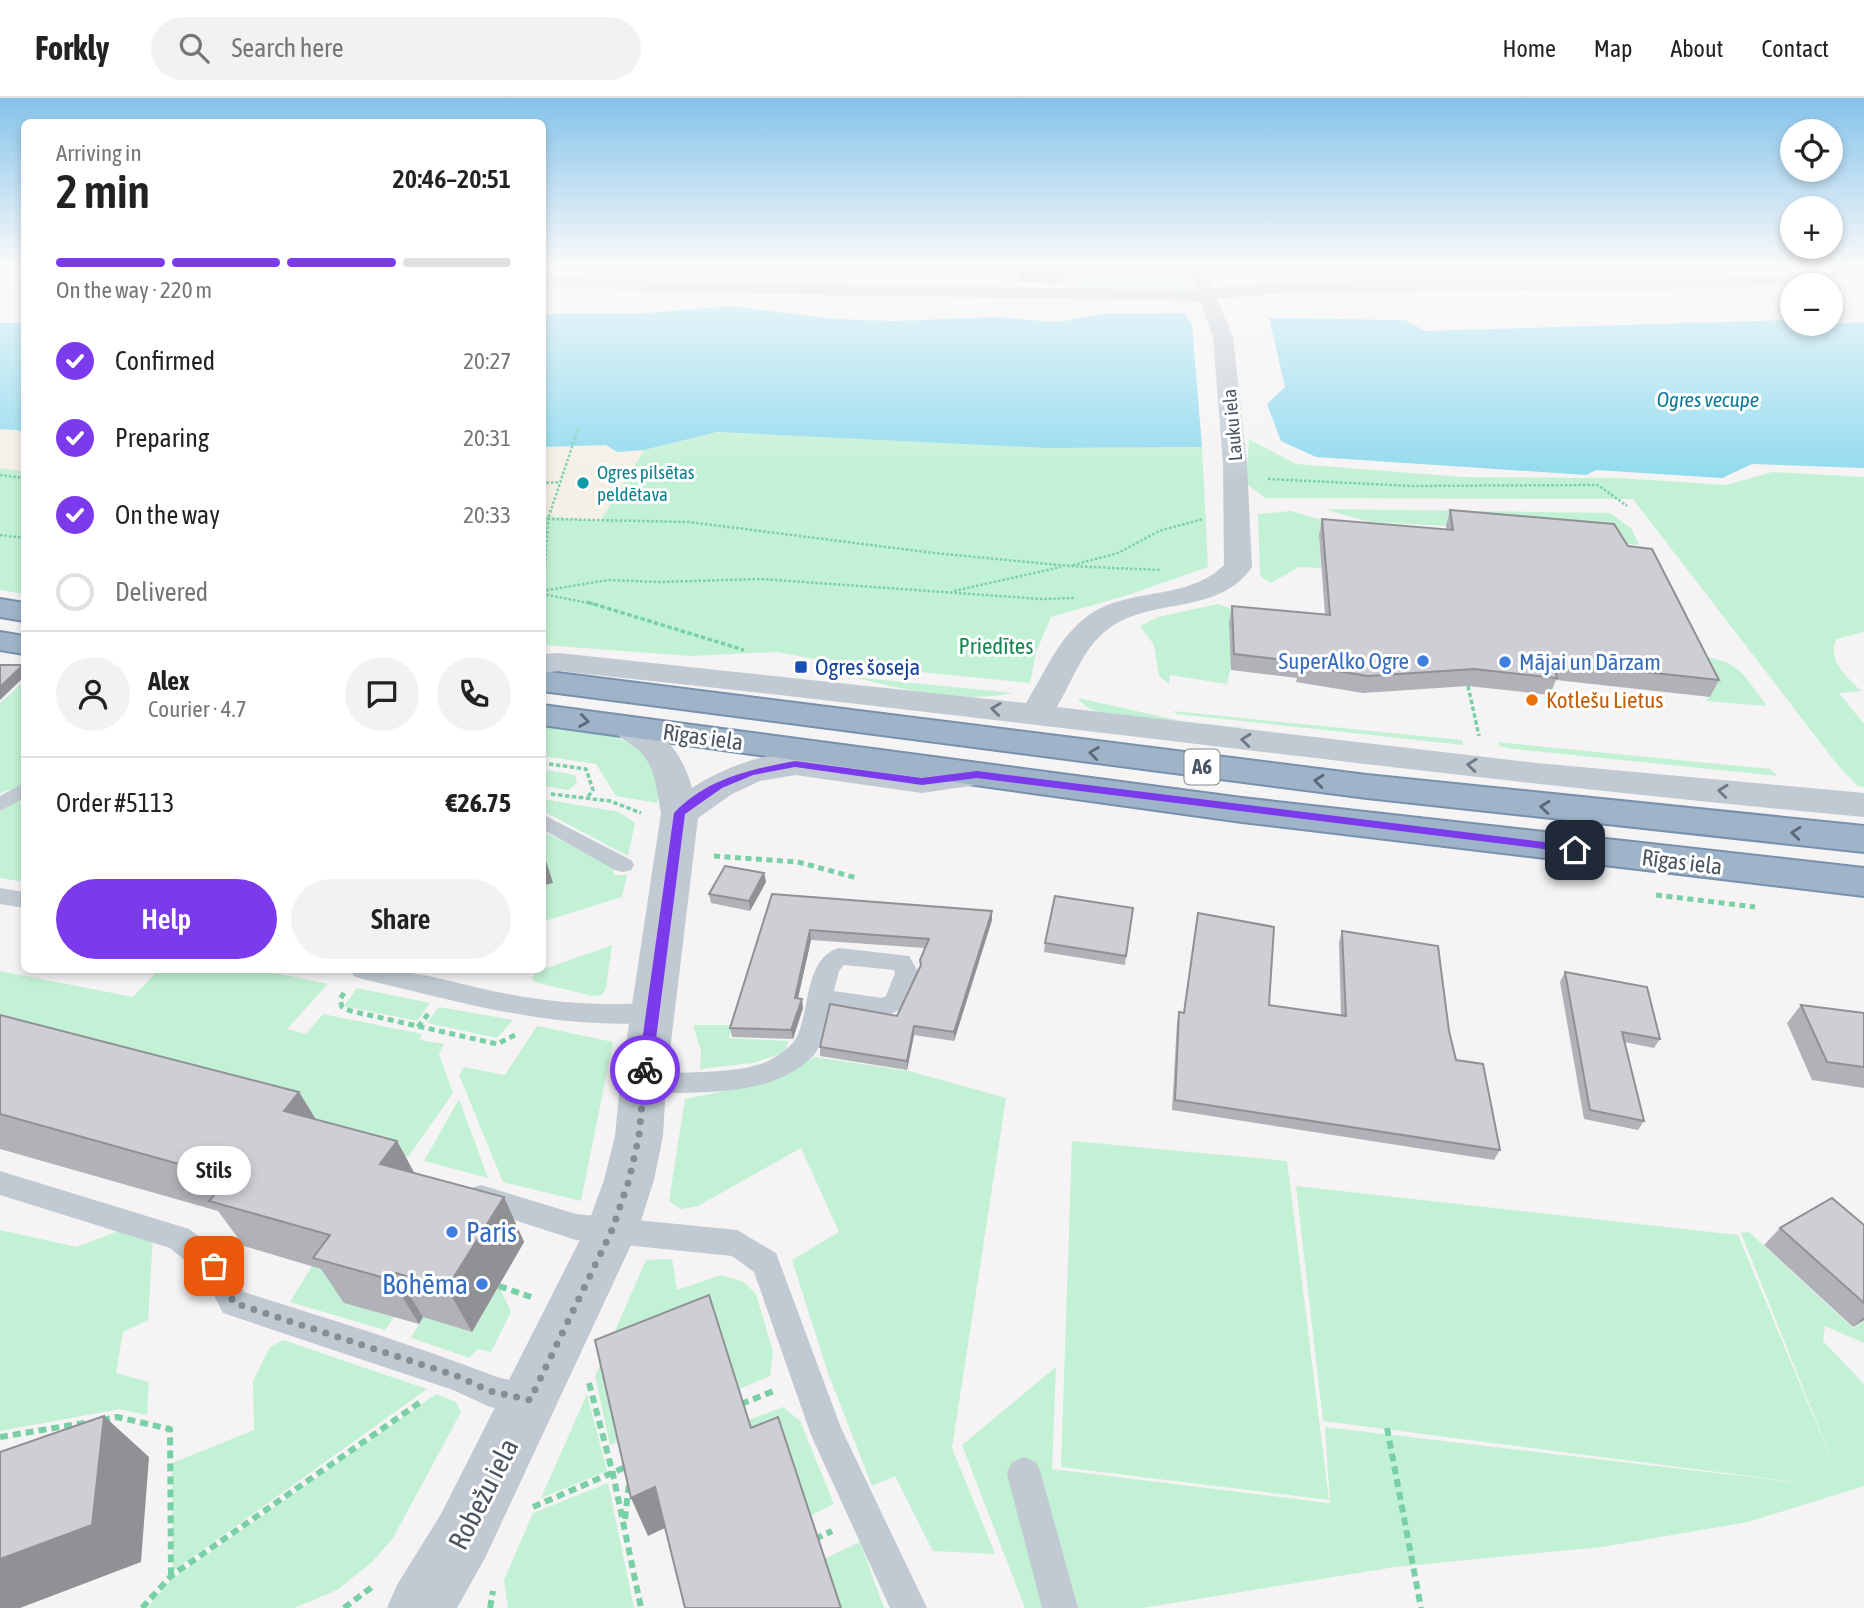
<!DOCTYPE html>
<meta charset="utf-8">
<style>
body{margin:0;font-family:"Asap Condensed",sans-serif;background:#f2f2f2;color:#222;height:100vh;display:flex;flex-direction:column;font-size:26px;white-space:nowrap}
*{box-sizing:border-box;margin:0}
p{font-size:23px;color:#767676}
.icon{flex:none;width:38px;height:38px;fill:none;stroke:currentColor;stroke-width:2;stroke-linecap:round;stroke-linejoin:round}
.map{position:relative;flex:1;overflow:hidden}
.drawer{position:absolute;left:21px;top:21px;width:525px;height:854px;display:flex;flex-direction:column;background:#fff;border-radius:10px;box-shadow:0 4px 10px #0003}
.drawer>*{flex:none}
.buttons{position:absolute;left:1780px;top:21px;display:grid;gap:14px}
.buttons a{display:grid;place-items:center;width:63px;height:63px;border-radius:50%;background:#fff;box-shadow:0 4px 10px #0003;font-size:35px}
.pin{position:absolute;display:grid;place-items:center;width:60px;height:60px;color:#fff;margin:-30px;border-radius:14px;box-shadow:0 4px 10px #0006}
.courier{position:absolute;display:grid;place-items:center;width:70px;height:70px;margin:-35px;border:5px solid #7c3aed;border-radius:50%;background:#fff;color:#222;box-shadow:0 2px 9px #0007}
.bubble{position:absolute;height:49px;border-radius:24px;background:#fff;box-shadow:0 4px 10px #0003;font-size:23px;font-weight:600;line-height:49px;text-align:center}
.head em{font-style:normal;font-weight:600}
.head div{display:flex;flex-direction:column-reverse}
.head{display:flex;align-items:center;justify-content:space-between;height:119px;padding:0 35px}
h1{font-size:46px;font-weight:600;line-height:52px}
.bar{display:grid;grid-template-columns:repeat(4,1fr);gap:10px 7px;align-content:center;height:84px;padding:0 35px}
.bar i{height:9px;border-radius:5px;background:#e0e0e0}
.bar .on{background:#7c3aed}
.bar p{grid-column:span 4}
.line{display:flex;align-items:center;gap:18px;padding:0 35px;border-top:2px solid #e0e0e0}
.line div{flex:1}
.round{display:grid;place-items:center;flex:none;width:74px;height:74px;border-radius:37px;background:#f2f2f2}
ol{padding:0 35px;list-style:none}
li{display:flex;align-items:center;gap:21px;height:77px}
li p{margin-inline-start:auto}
li .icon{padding:7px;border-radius:50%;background:#7c3aed;color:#fff;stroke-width:4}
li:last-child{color:#767676}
li i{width:38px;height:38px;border:4px solid #e0e0e0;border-radius:50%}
.action{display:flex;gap:14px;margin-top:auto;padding:14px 35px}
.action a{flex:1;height:80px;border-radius:42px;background:#7c3aed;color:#fff;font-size:28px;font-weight:600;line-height:80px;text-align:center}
.action a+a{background:#f2f2f2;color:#222}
header{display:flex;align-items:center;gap:42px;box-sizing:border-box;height:98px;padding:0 35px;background:#fff;border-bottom:2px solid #e0e0e0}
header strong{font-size:33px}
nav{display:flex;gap:38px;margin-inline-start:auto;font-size:24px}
.search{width:490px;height:63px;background:#f2f2f2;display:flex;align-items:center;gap:18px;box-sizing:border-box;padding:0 24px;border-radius:38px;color:#767676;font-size:26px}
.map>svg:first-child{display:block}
.green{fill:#c3f1d5}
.sand{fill:#f5f0e5}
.water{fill:#90daee}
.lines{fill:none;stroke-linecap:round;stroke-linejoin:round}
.trunk-casing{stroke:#7690ad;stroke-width:4}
.path-far3{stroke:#7ad0a6;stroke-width:2.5;stroke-dasharray:2.5 2;stroke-linecap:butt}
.path-far2{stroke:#7ad0a6;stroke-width:3.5;stroke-dasharray:4.5 2.5;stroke-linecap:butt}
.path-far1{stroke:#7ad0a6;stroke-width:5;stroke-dasharray:6 4.5;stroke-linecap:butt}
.path{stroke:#7ad0a6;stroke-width:6;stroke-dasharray:8 5;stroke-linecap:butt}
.service{fill:#c1cad2;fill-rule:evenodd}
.minor{fill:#c1cad2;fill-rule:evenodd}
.trunk{fill:#9fb4c9;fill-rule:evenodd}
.wall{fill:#b0b2b7}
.shaded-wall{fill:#909195}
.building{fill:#cdcfd5;stroke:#909195;stroke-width:2}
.oneway{stroke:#6e7983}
.oneway2{stroke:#5b6976}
.route{fill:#7c3aed}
.done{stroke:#868d94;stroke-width:7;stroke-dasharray:0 12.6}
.culture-dot{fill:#0f9aa8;stroke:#fff;stroke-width:2.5}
.shop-dot{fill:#3f7fe0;stroke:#fff;stroke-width:2.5}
.transit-dot{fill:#1a4fb4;stroke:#fff;stroke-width:2.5}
.food-dot{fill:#e8710a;stroke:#fff;stroke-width:2.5}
.labels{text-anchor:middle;stroke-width:6;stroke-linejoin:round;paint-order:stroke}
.far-street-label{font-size:19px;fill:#4a5661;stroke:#fff}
.far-culture-label{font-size:19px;fill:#0d838f;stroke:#fff;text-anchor:start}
.far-water-label{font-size:21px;font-style:italic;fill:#0c7c9b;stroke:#fff}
.shield{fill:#fff;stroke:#808990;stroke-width:2}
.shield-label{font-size:21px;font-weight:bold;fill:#4a5661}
.park-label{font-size:23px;fill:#17864f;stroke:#fff}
.shop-label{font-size:23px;fill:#366cbe;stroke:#fff;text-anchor:end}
.transit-label{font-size:23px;fill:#164399;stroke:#fff;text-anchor:start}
.food-label{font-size:23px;fill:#c56008;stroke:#fff;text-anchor:start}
.street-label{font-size:23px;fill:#4a5661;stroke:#fff}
.near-shop-label{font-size:28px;fill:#366cbe;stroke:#fff;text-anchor:start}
.near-street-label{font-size:28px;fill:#4a5661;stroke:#fff}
</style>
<header>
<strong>Forkly</strong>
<div class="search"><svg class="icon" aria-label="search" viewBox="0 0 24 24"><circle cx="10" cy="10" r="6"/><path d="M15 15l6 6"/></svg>Search here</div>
<nav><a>Home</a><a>Map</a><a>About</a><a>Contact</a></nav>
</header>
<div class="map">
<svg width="1864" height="1510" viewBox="0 0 1864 1510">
<rect width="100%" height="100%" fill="#f5f3f3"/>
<path class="green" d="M1077,169H1183L1192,196L1079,194Z
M717,334L1046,350L1202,349L1208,469L1125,498L1051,519L1036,554L1030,585L841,566L777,554L691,558L543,547L542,417L600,423L644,352Z
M1249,341L1296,366L1463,379L1617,380L1726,387L1772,374L1864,379V534L1836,541C1827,564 1847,578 1861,593L1839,595L1864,626V689L1858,688L1840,670L1633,401L1265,400L1246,385Z
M0,370L24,373V496L0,492Z
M1324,411L1610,415L1631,430L1639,447L1446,428L1370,424Z
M1291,413L1387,442L1319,437L1321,470L1299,469L1271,485L1260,478L1258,416Z
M1218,506L1243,515L1227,586L1170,577L1169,586L1159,578L1154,547L1140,528L1158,519Z
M1688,555C1740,565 1736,566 1767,608L1705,603L1710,599Z
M853,579L1013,595C958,606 907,592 853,579Z
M24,583V687L0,695V605Z
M1078,600L1181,623L1245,630C1210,630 1096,630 1078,600Z
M1173,613L1462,642L1463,647L1177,616Z
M543,628C580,633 647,632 659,678C661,686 658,697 657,705L616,698L596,666L543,658Z
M1497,644L1770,671L1778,678L1515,651L1501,649Z
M542,671L575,677L577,685L568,692L543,688Z
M21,696L24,697V784L0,780V714Z
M543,701L619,714L635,725L628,758L543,713Z
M543,733L613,769L614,777H627L622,799L545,823L543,816Z
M612,847L606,890L602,897L593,898L534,884L532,880L536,874Z
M158,872H260L328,886L287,931L306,936L323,916L422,936L419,942L444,946L439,956L453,995L408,1059L331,1042L0,953V873L133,899Z
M357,890L430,905L417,923L344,908Z
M439,909L513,922L497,940L427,925Z
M693,927H732L729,940L788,943L785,954L753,965L700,971L701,953Z
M537,928L613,944L581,1103L503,1084L459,977L464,969L505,977Z
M814,959L909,973L1006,1000L952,1350L995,1456L933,1453L895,1378L872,1388L828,1275L792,1162L839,1134L801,1050L698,1108L681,1111L669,1103L685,1001L765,985Z
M459,1001L488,1080L424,1063Z
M1072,1043L1287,1063L1329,1402L1061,1369Z
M1296,1088L1738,1137L1839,1380L1741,1135L1749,1134L1853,1230L1864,1223V1245L1825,1228L1823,1243L1864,1286V1388L1748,1424L1602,1449L1395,1469L1142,1510H1025L962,1347L1056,1269L1052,1371L1330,1405L1325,1329L1843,1390L1323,1323Z
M0,1132L77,1149L121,1132L153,1140L148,1222L123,1234L116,1275L149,1284L147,1317L120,1311L0,1333Z
M672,1161L677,1192L721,1177L744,1184L756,1196L773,1254L770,1278L610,1347L595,1278L646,1162Z
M312,1168L360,1182L345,1205L394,1219L385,1232L290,1204Z
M499,1188L511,1214L491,1254L477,1251L470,1260L411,1240L423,1219L472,1234Z
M283,1242L427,1291L173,1473L172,1365L254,1332L253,1283L270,1249Z
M436,1296L456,1304L461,1314L393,1440L372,1464L337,1492L294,1510H147L171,1482Z
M587,1296L607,1373L541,1400Z
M783,1309L800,1323L834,1406L806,1420L761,1371L746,1323Z
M608,1385L634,1510H508L504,1482L533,1415Z
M860,1444L884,1510H836L820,1463Z"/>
<path class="sand" d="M0,331L24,333V373L0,370Z
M606,347L617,354L644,352L600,423L543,417L542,349Z"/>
<path class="water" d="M731,208L835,221L894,223L996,219L1056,224L1103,216L1184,215L1192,226L1202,349L1046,350L717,334L644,352L617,354L606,347L543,349V216H635Z
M1269,220L1406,222L1424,233L1792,222V226L1864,225V370L1752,366L1722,380L1596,372L1586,377L1316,359L1281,343L1267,306L1285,289Z
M0,225H24V333L0,331Z"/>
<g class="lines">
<defs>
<path id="trunk" d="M0,501L24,505V523L0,519Z
M0,534L24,538V556L0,552Z
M542,573L1367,677L1864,728V754L1367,700L542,593Z
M542,607L1242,700L1864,770V798L1242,724L542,627Z"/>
</defs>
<use href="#trunk" class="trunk-casing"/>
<path class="path-far3" d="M578,331L548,421L689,424L934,455L1069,468L1160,472
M0,377L24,380
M1268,381L1412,388L1598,387L1627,408
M542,385L561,384
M542,421H548L545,472L542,477
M0,437L24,440
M1073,467L1118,455L1159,433L1203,421
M542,493L608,482L661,484L761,481L1041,501L1075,500
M954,493L1061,469
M542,496L594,506"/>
<path class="path-far2" d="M587,504L744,552
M1468,588L1479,638
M542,665L586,671L593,692L587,700
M551,696L610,703L641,715"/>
<path class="path-far1" d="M714,758L798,764L857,780
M1656,797L1755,809
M344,895L340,901L342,909L351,913L497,946L517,936
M418,929L428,916"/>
<path class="path" d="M499,1188L531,1199
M589,1285L613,1376L641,1510
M741,1306L776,1292
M102,1322L117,1319L170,1331L171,1477
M1387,1330L1421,1510
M0,1339L90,1324
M533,1409L628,1368
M625,1421L629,1385
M815,1441L832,1433
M142,1510L171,1478L422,1303
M344,1510L372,1489
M490,1510L493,1493"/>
<path class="service" d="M24,685V700L0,713V698Z
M542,716L631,762L634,767L631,772L623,774L615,772L542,731Z
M0,790L24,794V810L0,806Z
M839,850L909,858L919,875L903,910L885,919L829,910C825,924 823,946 814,957C772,1001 698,993 643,996L634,993L630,986L634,979L643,976C675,974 744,977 770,962C777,958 791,949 795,942C811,916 803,860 839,850ZM844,867L894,872L895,875L886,898L882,900L834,893L839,873Z
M350,872C402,867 453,885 503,895C553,905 602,908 653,905L662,907L665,914L662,921C642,927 619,926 598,925C518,922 440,899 362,881L354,878Z
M0,1073L189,1131L224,1158L244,1194C326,1220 409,1245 489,1276C506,1283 525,1284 541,1291L546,1302L541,1313L530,1318L490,1309L453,1292L223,1215L204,1178L170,1150L0,1097Z
M481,1087L576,1116L737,1132L776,1155L841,1330L927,1510H890L811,1337L754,1174L732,1158L576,1142L471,1108L467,1099L471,1090Z
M1024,1359L1036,1364L1041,1376L1078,1510H1042L1007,1376L1012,1364Z"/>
<path class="minor" d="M1187,169H1205L1213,190L1301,183L1706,181L1813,174L1833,169H1864L1862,173L1813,184L1706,191L1301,193L1217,201L1233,239L1247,366L1252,469C1219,517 1155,499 1111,529C1084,547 1073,582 1057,609L1537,665L1864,695V719C1428,679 994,618 559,573L542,575V556L559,555L1026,605C1044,576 1059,538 1089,517C1129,489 1188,503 1224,467L1223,366L1213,239L1200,203L675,194L542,188V178L675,184L1196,192Z
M626,618C661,627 683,656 692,690C719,672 765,653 798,656C839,658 879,671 921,673C944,674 966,663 990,669L995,677L990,685L922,695L795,677L760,683L732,696L698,720L666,986L663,1038L654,1082L638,1132L485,1460L457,1510H387L397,1487L441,1416L588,1126L604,1082L615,1038L620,986L661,715C657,696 656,672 643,657C634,645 618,641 609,628L614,621Z"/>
<use href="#trunk" class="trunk"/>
</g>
<path class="wall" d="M1018,169H1063V185L1019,184Z
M1450,412L1719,582L1710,599L1556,582L1550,597L1468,588L1363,595L1296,584L1297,580L1231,572L1229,524L1232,508L1325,516L1319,437L1322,421L1446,432V428Z
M764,775L766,784L750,813L711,805L709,796Z
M772,796L992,813V822L954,943L914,937L907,972L820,958V949L897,918L920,870V862L925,850L811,842L798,900L803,910L793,941L732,939L730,930Z
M1198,815L1269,907L1341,918L1339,844L1342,833L1449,933L1456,962L1500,1052L1494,1062L1172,1012L1177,925L1179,914L1184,915Z
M1045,845L1126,858L1125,867L1044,854Z
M1565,874L1660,941L1654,950L1624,944L1644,1023L1638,1032L1584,1021L1560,884Z
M1801,907L1864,915V990L1812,982L1787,925Z
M0,917L299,994L315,1021L397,1043L414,1075L504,1099L524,1144L472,1234L423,1219L419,1226L344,1205L321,1171L244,1148L218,1113L0,1051Z
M1864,1127V1222L1853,1229L1764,1147L1780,1130Z"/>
<path class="shaded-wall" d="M23,567L24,569V579L0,602V589Z
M542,750L553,785L542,788Z
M764,775L766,784L750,813L749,803Z
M992,813V822L954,943V934Z
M810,832L811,842L796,909L795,900Z
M802,901L803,910L793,941L791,932Z
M914,928V937L907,972V963Z
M299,994L328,1041L284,1013Z
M397,1043L422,1089L380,1066Z
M504,1099L524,1144L472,1234L447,1190Z
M396,1175L423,1219L419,1226L392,1182Z
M1864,1219V1222L1853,1229Z
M104,1318L149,1359L141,1464L20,1510H0V1461Z
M655,1389L671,1427L648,1438L631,1400Z"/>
<path class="building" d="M1019,169H1063V174H1019Z
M1450,412L1614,426L1628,448L1652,451L1719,582L1553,564L1557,580L1474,571L1368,578L1300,567L1301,564L1234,556L1232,508L1330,517L1322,421L1453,432Z
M0,567H23L0,589Z
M725,768L764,775L749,803L709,796Z
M772,796L992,813L954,934L914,928L907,963L820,949L830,906L897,918L921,867L920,862L929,841L810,832L795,900L802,901L791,932L730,930Z
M1055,798L1133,810L1126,858L1045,845Z
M1198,815L1274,829L1269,907L1346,918L1342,833L1438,848L1449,933L1456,962L1483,966L1500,1052L1175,1002L1179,914L1184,915Z
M1565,874L1647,889L1660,941L1622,934L1644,1023L1590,1012Z
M1801,907L1864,915V969L1827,964Z
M0,917L299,994L284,1013L397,1043L380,1066L504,1099L447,1190L396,1175L392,1182L313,1160L330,1137L209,1103L229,1080L0,1016Z
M1832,1100L1864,1127V1205L1780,1130Z
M709,1197L751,1330L778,1319L841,1510H685L655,1389L631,1400L595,1242Z
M104,1318L92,1427L0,1461V1354Z"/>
<defs><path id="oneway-chevron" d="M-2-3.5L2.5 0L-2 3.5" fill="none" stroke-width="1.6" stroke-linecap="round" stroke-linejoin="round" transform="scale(1.75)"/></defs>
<g class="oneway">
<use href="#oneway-chevron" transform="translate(996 611) rotate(-173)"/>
<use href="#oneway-chevron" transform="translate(1246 642) rotate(-174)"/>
<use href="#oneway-chevron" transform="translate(1472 667) rotate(-174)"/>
<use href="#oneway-chevron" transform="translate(1723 693) rotate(-174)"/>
</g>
<g class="oneway2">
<use href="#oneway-chevron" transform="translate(584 623) rotate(8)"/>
<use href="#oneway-chevron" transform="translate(1094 655) rotate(-172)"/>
<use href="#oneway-chevron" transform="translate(1319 683) rotate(-174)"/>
<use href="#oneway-chevron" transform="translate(1545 709) rotate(-174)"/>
<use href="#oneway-chevron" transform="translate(1796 735) rotate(-175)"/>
</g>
<linearGradient id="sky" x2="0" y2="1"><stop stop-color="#85c3ea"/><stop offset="0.44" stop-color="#fafafa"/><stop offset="1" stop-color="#fafafa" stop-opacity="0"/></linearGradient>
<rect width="1864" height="381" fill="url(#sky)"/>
<path class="route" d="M795,663L922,680L977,673L1575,748L1581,752L1575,755L977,680L922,687L795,669L753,677L722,690L685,716L652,972L645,977L640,976L638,972L674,715C706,681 751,671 795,663Z"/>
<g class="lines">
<path class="done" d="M214,1168L234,1205L457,1278L490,1293L530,1302L612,1132L629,1082L639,1038L645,972"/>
</g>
<circle class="culture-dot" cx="583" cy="385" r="7"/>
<g class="shop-dot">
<circle cx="1423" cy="563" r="7"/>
<circle cx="1505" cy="564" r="7"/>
<circle cx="452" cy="1134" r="7"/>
<circle cx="482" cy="1186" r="7"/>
</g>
<rect class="transit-dot" x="794" y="562" width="14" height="14" rx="3.5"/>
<circle class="food-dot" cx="1532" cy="602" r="7"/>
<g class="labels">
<g class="far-street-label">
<text transform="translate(1232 327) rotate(-95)" y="7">Lauku iela</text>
</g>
<g class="far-culture-label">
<text x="597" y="381">Ogres pilsētas<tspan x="597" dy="22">peldētava</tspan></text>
</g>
<g class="far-water-label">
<text x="1708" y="309">Ogres vecupe</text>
</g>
<rect class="shield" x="1184.5" y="651.5" width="35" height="35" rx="5"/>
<g class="shield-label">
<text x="1202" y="676">A6</text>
</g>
<g class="park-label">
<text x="996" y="556">Priedītes</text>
</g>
<g class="shop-label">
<text x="1409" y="571">SuperAlko Ogre</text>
<text x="1519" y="572" text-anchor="start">Mājai un Dārzam</text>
</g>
<g class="transit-label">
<text x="815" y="577">Ogres šoseja</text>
</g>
<g class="food-label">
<text x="1546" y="610">Kotlešu Lietus</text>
</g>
<g class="street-label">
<text transform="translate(703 639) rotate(8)" y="8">Rīgas iela</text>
<text transform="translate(1682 764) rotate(7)" y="8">Rīgas iela</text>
</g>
<g class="near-shop-label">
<text x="466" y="1144">Paris</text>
<text x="468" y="1196" text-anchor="end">Bohēma</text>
</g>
<g class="near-street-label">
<text transform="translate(483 1396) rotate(-63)" y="10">Robežu iela</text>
</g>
</g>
</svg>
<div class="buttons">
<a><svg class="icon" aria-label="locate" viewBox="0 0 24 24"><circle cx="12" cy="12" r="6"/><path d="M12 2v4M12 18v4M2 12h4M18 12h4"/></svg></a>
<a>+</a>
<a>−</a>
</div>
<div class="pin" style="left:214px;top:1168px;background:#ea580c"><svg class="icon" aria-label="bag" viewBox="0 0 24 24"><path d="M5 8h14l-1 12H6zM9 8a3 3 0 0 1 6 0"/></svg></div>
<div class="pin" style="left:1575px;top:752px;background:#1f2937"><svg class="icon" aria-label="home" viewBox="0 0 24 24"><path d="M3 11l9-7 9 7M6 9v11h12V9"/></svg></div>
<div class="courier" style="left:645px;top:972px"><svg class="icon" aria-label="bike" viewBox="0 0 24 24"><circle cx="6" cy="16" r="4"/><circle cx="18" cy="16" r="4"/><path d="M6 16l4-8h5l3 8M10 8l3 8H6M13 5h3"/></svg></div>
<div class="bubble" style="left:177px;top:1048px;width:74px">Stils</div>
<section class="drawer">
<div class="head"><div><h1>2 min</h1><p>Arriving in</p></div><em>20:46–20:51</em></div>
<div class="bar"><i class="on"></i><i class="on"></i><i class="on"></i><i></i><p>On the way · 220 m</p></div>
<ol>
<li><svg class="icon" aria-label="check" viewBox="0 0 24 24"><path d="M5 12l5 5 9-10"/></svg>Confirmed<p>20:27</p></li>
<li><svg class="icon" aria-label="check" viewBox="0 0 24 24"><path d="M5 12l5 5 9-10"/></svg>Preparing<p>20:31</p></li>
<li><svg class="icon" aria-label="check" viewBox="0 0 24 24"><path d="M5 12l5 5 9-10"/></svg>On the way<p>20:33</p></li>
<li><i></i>Delivered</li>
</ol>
<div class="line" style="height:126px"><a class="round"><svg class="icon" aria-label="person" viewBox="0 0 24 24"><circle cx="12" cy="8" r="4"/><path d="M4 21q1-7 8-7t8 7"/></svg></a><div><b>Alex</b><p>Courier · 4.7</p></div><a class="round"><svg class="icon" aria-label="chat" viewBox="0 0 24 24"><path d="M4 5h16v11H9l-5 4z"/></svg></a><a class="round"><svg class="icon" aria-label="phone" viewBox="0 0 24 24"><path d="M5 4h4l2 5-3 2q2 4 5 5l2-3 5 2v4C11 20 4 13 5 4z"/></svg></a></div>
<div class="line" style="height:91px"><div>Order #5113</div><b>€26.75</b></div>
<div class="action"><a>Help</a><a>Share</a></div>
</section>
</div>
